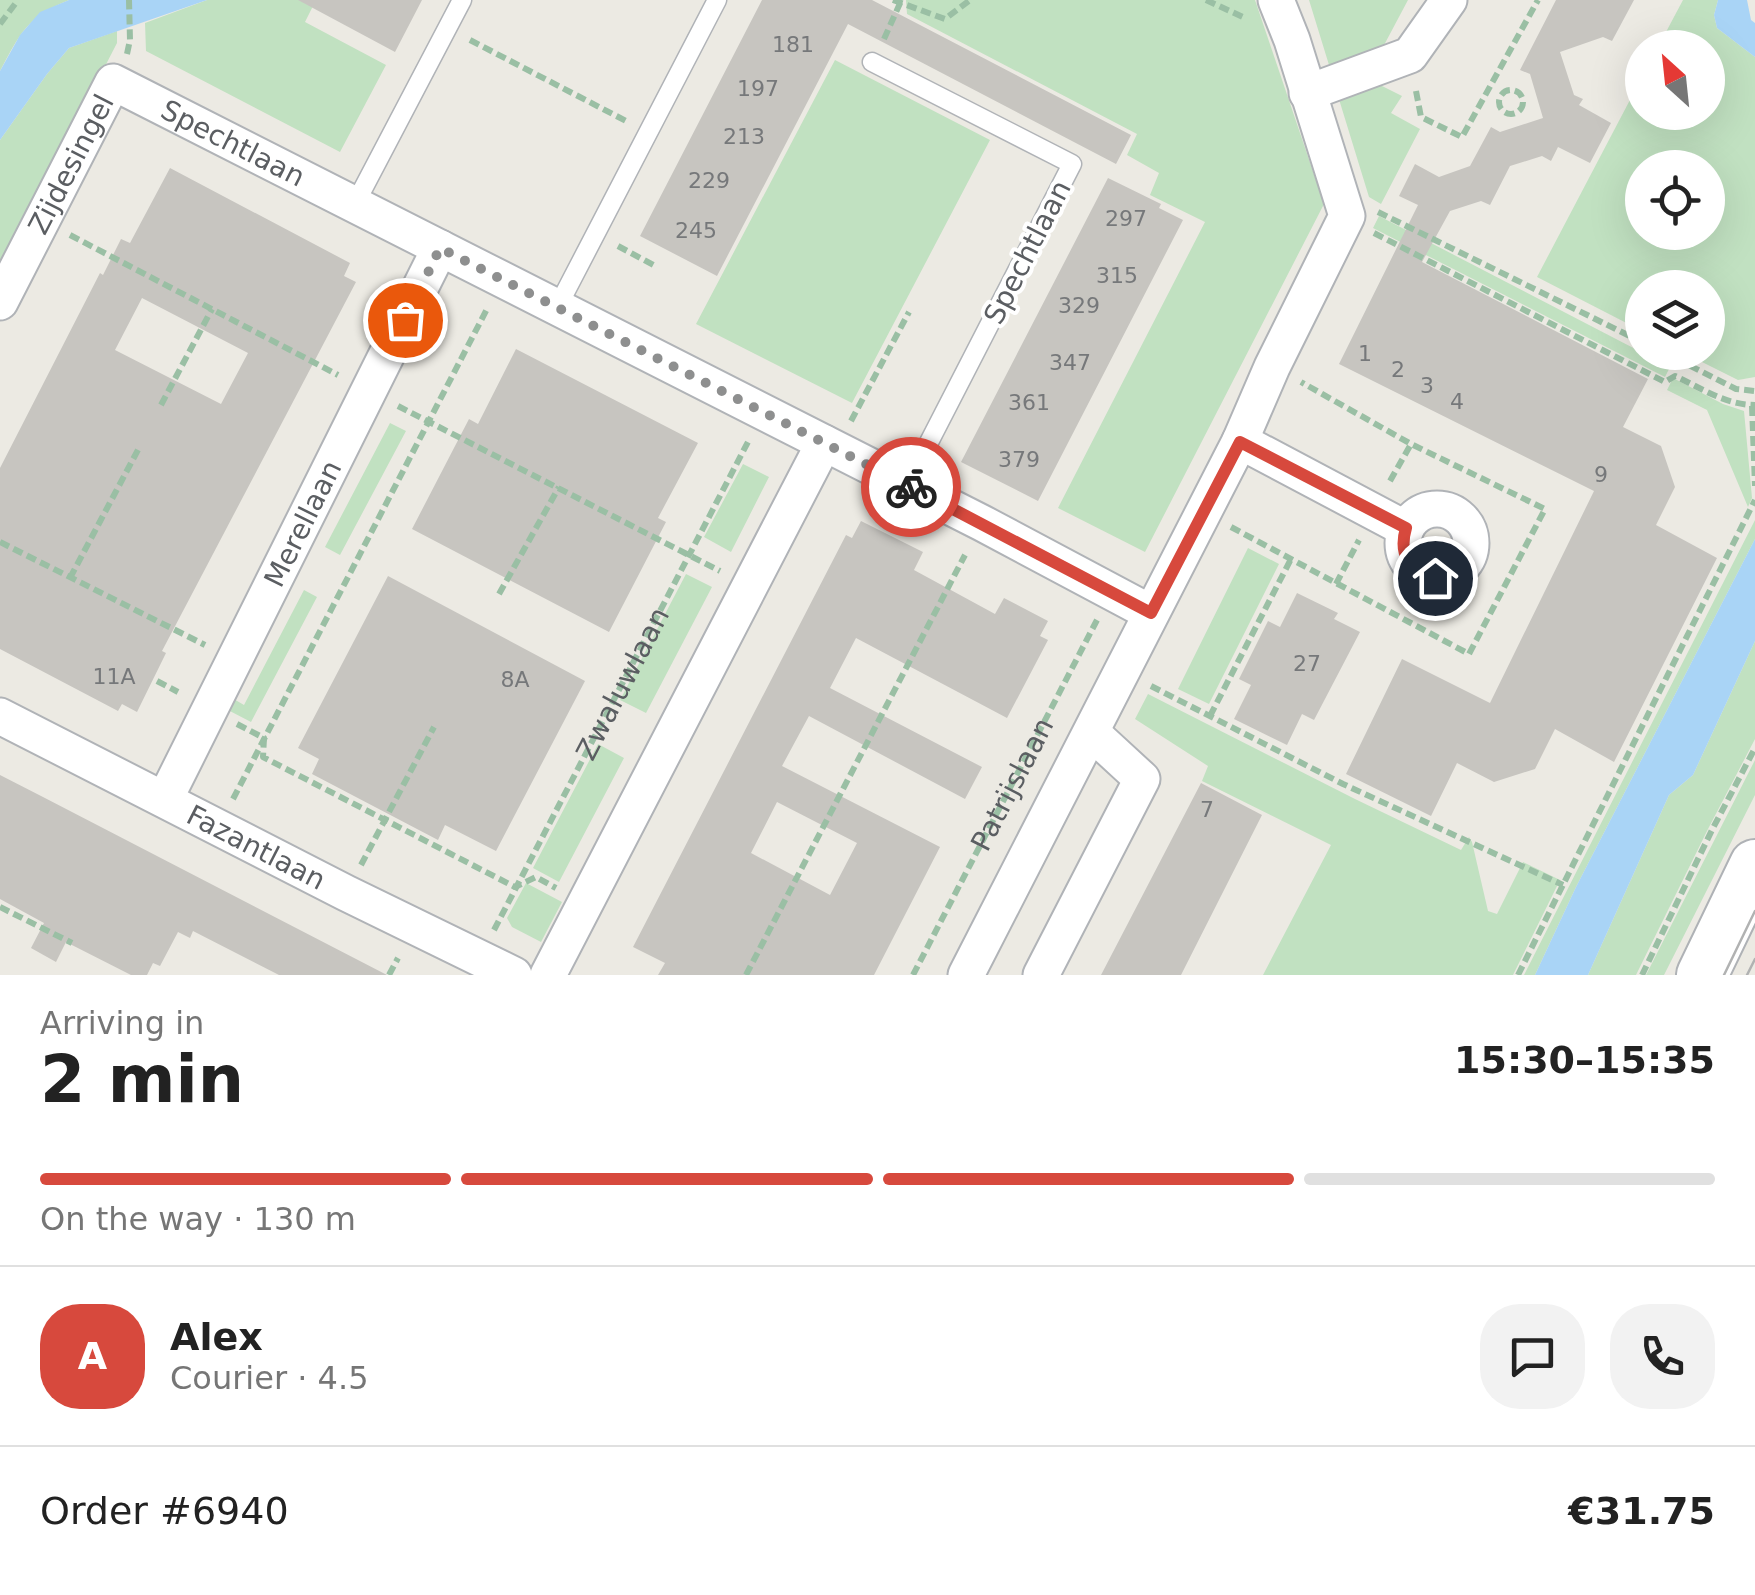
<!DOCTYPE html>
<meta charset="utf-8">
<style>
body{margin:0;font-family:"DejaVu Sans",sans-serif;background:#f2f2f2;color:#222;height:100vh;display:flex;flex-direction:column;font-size:38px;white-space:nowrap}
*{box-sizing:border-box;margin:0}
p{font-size:32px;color:#767676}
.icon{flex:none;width:55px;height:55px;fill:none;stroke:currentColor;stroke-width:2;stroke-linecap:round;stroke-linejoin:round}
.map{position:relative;height:975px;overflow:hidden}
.panel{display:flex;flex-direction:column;background:#fff;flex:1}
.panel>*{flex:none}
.needle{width:65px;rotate:333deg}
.controls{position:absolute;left:1625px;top:30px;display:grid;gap:20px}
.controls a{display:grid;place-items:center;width:100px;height:100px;border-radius:50%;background:#fff;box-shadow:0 10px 40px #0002;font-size:50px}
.pin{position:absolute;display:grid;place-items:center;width:85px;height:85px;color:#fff;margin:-42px;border:5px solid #fff;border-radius:50%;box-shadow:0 2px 10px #0007}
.courier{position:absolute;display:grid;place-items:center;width:100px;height:100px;margin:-50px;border:8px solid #d7493d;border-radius:50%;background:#fff;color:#222;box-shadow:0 2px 12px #0007}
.summary em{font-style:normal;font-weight:800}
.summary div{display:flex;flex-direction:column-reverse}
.summary{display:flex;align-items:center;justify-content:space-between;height:170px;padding:0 40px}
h1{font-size:65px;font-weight:800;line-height:75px}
.bar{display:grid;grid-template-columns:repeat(4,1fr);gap:15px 10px;align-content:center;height:120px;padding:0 40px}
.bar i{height:12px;border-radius:8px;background:#e0e0e0}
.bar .on{background:#d7493d}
.bar p{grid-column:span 4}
.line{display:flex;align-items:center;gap:25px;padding:0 40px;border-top:2px solid #e0e0e0}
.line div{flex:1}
.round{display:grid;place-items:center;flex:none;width:105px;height:105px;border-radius:40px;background:#f2f2f2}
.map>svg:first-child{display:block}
.green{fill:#c1e1c1;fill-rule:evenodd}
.water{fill:#a9d4f6}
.building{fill:#c7c5c0;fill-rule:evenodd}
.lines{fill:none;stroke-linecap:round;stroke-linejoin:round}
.lane-casing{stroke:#b0b3b7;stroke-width:21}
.street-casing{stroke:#b0b3b7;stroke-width:39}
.secondary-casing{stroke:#afb2b6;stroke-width:54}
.path{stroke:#9abfa4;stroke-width:6;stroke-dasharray:10 5;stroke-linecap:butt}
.lane{stroke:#fff;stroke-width:18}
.street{stroke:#fff;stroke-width:35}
.secondary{stroke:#fff;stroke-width:50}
.tram{stroke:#b1b2b2;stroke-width:2.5}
.done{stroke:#8e8f8f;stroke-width:10;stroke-dasharray:0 18}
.route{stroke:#d7493d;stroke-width:12}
.labels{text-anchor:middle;stroke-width:8;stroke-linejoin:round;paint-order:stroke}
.number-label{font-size:22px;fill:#76787a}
.street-label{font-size:28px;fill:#5b5e62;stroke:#fff}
</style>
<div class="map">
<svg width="1755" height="975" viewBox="0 0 1755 975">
<rect width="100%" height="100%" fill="#eceae3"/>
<path class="green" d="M0,0H69C26,18 21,32 0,71Z
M207,0H316L305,22L386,65L340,152L146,51L145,23Z
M906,0H1255L1324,204L1145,552L1058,508L1205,222L1150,195L1159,173L1127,155L1137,134L907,14Z
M1309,0H1408L1383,47L1329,65Z
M1683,0H1718L1714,15L1717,28L1755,57V377L1738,380L1684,353L1708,352V288H1642V331L1537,277L1642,77V112H1708V48L1658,47ZM1642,168H1708V232H1642Z
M117,31V43L0,270V140L47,74L69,48Z
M835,60L990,140L852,403L696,324Z
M1376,83L1402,96L1391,113L1420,129L1381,204L1369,197L1338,96Z
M1379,216L1670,367L1665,377L1373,228Z
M1673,378L1723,404L1744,411L1752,498L1748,507L1707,410L1667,390Z
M390,423L406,431L340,555L325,547Z
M743,464L769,477L731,552L704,537Z
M1755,520V539L1576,887L1535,975H1524Z
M1248,548L1279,564L1209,704L1178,689Z
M686,574L712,587L646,713L620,700Z
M304,590L317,597L251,722L226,709L232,698L244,705Z
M1755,641V739L1708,829L1636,975H1588L1669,795L1693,775Z
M1148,694L1355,799L1461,850L1469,837L1472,842L1488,911L1497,914L1523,862L1560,880L1513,975H1263L1331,845L1202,781L1208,766L1135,719Z
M598,744L624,758L559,882L533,868Z
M1755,760V795L1664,975H1646Z
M526,883L562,902L541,942L512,927L507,918Z"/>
<path class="water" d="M69,0H207L69,48L47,74L0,140V71L20,35L40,12Z
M1718,0H1747L1751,20L1755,23V57L1717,28L1714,15Z
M1755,539V641L1693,775L1669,795L1588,975H1535L1576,887Z"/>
<path class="building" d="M298,0H422L395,52Z
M762,0H872L1131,135L1116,164L848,24L717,276L640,236Z
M1556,0H1634L1612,41L1603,37L1560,52L1574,95L1583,99L1579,105L1611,123L1590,163L1558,147L1551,161L1542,156L1510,166L1490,205L1481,201L1450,211L1422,262L1648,379L1623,427L1661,446L1675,487L1656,525L1717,558L1614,762L1555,729L1535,769L1494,782L1457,763L1431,816L1346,774L1402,659L1490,703L1594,491L1339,364L1418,205L1399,196L1415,164L1439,177L1470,166L1491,127L1500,132L1543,118L1530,74L1520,70Z
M170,168L350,263L344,276L356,282L162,651L166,653L137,712L122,704L118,711L0,649V468L100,273L103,275L121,239L130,243ZM142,298L248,353L221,404L115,350Z
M1108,178L1161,204L1159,208L1183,220L1038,501L961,462Z
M516,349L698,443L658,518L666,522L609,632L412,529L469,419L478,424Z
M861,521L923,552L914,570L995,614L1004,598L1048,621L1040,636L1048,640L1007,718L856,638L830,688L982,767L965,799L809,716L782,766L940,847L874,975H658L665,963L633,947L846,535L852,538ZM777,802L857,843L830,895L751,853Z
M388,576L585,681L496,851L445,825L438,840L312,774L319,759L298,748Z
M1297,593L1338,613L1334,619L1360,632L1314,720L1302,714L1287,745L1234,719L1251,685L1239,679L1268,621L1280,627Z
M0,775L43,797L387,975H279L193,931L190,938L178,932L160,966L153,963L147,975H131L66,942L56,962L31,948L44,923L0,899Z
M1201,783L1262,815L1181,975H1101Z"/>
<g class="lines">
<defs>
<path id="lane" d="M872,62L1072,164L907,485
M355,204L462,0
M558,306L717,0"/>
<g id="street">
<path d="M1307,93L1410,55L1449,0"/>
<path id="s3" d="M0,302L113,82L982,523L1151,613"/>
<path d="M1240,441L1406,529"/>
<circle cx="1437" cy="543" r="34"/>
<path id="s4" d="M0,716L346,893L514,975"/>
<path id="s5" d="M165,799L440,248"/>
<path d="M548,975L824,443"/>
<path d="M966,975L1240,441L1272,367L1347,216L1292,40L1276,0"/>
<path d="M1041,975L1142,779L1092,733"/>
</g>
<path id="secondary" d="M1702,975L1755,865"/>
</defs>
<use href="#lane" class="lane-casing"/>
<use href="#street" class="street-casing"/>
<use href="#secondary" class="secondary-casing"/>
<g class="path">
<path d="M893,0L945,19L970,0"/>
<path d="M1206,0L1245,18"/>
<path d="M0,24L18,0"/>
<path d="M884,39L901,1"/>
<path d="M470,40L628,122"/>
<path d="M127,54L130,40L129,0"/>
<circle cx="1511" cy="102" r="12"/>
<path d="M1416,91L1421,117L1462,137L1538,0"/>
<path d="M1378,212L1642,342"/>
<path d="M1374,233L1665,382L1675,376C1701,388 1726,405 1755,405"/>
<path d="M70,235L338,375"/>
<path d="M618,246L657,267"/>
<path d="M1663,352L1736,389L1755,391"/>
<path d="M161,405L212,309"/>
<path d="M398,406L720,571"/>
<path d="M1752,406L1755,486"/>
<path d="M851,421L909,312"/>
<path d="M1390,481L1411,444"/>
<path d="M1231,527L1469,654L1545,509L1411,444L1301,382"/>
<path d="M0,542L205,645"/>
<path d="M70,578L139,448"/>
<path d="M1336,584L1359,540"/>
<path d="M499,594L559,487"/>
<path d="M157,681L178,692"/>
<path d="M1151,686L1343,784L1563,885"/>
<path d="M1210,716L1291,559"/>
<path d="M237,724L264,738L263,757L515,887L536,877L556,888"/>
<path d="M233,799L487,309"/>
<path d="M361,865L434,727"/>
<path d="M0,907L72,943"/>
<path id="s1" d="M494,930L749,440"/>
<path d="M389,975L398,958"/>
<path d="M746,975L965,555"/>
<path id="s2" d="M913,975L1097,620"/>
<path d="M1518,975L1755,500"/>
<path d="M1642,975L1712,830L1755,748"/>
</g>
<use href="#lane" class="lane"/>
<use href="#street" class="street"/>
<use href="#secondary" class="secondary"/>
<path class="tram" d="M1724,975L1755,911
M1747,975L1755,959"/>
</g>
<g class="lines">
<path class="done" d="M405,320L440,248L911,487"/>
<path class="route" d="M911,487L1151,613L1240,442L1406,528C1398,555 1410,571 1435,578"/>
</g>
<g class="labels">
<g class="number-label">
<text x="793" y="52">181</text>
<text x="758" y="96">197</text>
<text x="744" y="144">213</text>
<text x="709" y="188">229</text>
<text x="1126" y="226">297</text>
<text x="696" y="238">245</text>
<text x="1117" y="283">315</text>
<text x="1079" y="313">329</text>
<text x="1365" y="361">1</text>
<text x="1070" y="370">347</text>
<text x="1398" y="377">2</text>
<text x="1427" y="393">3</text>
<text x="1457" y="409">4</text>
<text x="1029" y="410">361</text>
<text x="1019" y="467">379</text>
<text x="1601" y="482">9</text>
<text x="1307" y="671">27</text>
<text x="114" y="684">11A</text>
<text x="515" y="687">8A</text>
<text x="1207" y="817">7</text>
</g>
<g class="street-label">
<text dy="10" stroke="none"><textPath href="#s3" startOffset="382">Spechtlaan</textPath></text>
<text dy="10" stroke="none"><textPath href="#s3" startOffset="155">Zijdesingel</textPath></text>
<text transform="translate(1027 252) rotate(-63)" y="10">Spechtlaan</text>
<text dy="10" stroke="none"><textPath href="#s5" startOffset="308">Merellaan</textPath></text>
<text dy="10" stroke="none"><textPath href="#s1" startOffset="278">Zwaluwlaan</textPath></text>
<text dy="10" stroke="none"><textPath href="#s2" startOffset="215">Patrijslaan</textPath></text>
<text dy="10" stroke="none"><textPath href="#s4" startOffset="288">Fazantlaan</textPath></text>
</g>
</g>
</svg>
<div class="controls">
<a><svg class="needle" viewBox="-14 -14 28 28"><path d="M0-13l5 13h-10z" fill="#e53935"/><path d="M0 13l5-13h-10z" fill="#767676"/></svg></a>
<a><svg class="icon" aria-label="locate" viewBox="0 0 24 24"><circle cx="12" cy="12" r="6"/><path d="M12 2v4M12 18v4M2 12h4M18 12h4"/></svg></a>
<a><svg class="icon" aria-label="layers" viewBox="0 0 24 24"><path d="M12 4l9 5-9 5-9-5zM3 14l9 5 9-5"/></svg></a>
</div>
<div class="pin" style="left:405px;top:320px;background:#ea580c"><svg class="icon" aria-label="bag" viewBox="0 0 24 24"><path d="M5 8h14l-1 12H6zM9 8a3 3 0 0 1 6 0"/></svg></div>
<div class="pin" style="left:1435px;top:578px;background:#1f2937"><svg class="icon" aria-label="home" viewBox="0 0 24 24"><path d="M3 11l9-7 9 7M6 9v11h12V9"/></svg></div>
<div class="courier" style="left:911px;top:487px"><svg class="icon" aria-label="bike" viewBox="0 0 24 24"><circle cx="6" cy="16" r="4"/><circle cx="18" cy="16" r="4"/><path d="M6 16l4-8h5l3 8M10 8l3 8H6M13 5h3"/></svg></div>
</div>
<section class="panel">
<div class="summary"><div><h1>2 min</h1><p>Arriving in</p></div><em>15:30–15:35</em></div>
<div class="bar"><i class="on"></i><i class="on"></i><i class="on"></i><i></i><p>On the way · 130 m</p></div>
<div class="line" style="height:180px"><b class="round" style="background:#d7493d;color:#fff">A</b><div><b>Alex</b><p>Courier · 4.5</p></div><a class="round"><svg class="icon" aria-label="chat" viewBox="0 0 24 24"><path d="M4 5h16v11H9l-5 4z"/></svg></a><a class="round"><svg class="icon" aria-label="phone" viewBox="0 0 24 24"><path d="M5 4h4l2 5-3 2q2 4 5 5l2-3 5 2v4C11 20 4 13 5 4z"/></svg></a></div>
<div class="line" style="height:130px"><div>Order #6940</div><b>€31.75</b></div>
</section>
